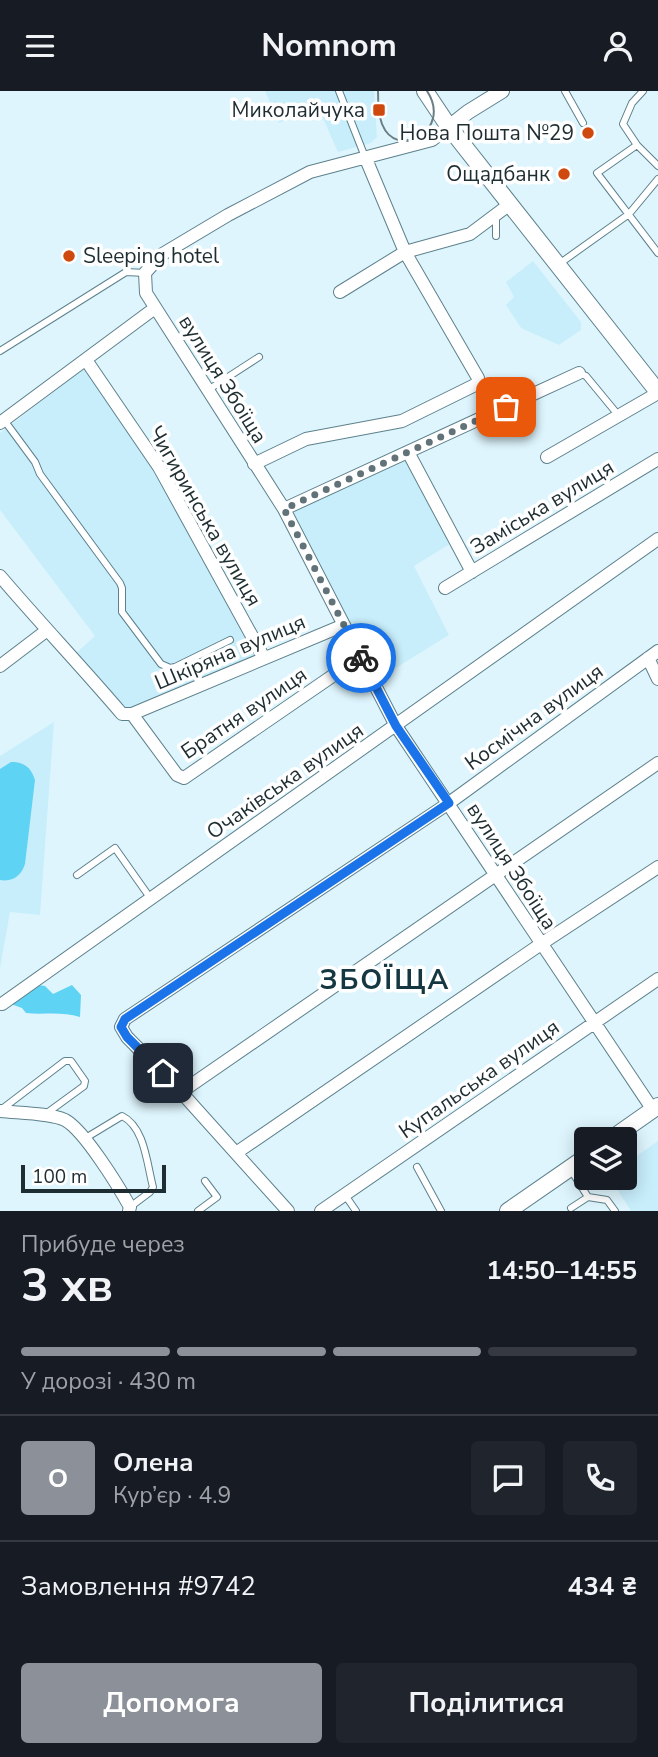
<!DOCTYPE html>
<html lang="uk">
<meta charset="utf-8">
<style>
body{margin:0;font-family:"Nunito Sans",sans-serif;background:#20242c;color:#f1f3f6;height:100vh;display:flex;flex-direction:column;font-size:26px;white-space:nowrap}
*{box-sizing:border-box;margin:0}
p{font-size:23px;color:#9ea1a6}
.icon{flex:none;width:38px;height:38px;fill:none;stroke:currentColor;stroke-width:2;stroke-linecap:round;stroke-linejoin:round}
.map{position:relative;height:1120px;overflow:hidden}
.side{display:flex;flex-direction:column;background:#171b24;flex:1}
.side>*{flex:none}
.fabs{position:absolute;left:574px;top:1036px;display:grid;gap:14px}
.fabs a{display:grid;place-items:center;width:63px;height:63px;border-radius:7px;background:#171b24;box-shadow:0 4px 18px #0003;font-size:35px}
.scale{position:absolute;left:21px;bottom:18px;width:145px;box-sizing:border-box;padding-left:7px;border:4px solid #1e2d31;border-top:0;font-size:19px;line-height:24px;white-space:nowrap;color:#1e2d31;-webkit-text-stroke:5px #fff;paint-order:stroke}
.pin{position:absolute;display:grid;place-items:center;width:60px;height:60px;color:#fff;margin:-30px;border-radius:14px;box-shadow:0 4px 10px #0006}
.courier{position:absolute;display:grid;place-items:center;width:70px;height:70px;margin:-35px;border:5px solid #1a73e8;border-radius:50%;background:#fff;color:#222;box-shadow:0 2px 9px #0007}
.overview em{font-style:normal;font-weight:700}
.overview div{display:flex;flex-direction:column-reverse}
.overview{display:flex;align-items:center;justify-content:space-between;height:119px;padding:0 21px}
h1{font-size:46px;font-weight:700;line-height:52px}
.bar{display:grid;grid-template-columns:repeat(4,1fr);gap:10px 7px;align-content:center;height:84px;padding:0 21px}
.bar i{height:9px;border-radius:5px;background:#363941}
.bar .current{background:#8c9099}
.bar p{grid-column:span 4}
.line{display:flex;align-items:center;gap:18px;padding:0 21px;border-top:2px solid #363941}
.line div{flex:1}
.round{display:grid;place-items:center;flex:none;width:74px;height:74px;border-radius:7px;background:#20242c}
.primary-button{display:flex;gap:14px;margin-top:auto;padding:14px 21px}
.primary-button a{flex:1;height:80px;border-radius:7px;background:#8c9099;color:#fff;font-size:28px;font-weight:700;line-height:80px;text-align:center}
.primary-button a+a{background:#20242c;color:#f1f3f6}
header{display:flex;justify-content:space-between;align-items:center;height:91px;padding:0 21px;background:#171b24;font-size:32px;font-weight:700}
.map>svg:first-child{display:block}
.built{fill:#c8eefb}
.green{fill:#5ed3f3}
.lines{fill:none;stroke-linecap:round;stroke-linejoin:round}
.service-casing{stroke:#5d818c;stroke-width:8}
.minor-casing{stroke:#5d818c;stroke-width:14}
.tertiary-casing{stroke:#5d818c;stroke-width:16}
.secondary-casing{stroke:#5d818c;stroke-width:18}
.service{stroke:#fff;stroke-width:6}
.minor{stroke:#fff;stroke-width:12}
.tertiary{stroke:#fff;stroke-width:14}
.secondary{stroke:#fff;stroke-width:16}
.tram{stroke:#6b7e83;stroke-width:2}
.done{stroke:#617378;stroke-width:7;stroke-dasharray:0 12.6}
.route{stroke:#1a73e8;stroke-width:9}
.poi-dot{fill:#cf490f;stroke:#fff;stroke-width:2.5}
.labels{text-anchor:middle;stroke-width:7;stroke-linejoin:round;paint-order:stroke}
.poi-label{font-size:21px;fill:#1e2d31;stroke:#fff;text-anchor:end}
.street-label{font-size:21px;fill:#1e2d31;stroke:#fff}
.district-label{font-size:28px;font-weight:bold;letter-spacing:2px;fill:#143741;stroke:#fff}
</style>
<header><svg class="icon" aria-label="menu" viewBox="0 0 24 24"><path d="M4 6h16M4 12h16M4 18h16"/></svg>Nomnom<svg class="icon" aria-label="person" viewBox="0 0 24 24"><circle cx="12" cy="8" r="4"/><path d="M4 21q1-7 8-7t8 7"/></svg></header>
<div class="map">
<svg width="658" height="1120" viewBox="0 0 658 1120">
<rect width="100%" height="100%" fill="#def5fd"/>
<path class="built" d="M265,0H374L377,46L371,52L338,61L317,14L279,32Z
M533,170L581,231V239L559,254L521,237L506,214L514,206L506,191Z
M85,277L167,399L258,565L127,620L75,563L95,545L0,419V342Z
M403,365L450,453L414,475L449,544L378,588L289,418Z
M54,631L40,824L10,821L0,877V665Z
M658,1050V1120H631L610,1087H625V1073Z"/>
<path class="green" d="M11,671C24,671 31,676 35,689L25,773C21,785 13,791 0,789V678Z
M38,894L45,895L53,903L72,894L81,904L80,926C62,920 44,924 26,922L22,917L11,913Z"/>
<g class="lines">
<defs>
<path id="service" d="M339,0L365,66
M565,0L583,32
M643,0L632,12L623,33L637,54L597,82L658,162
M637,54L658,75
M496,145V123
M559,173L629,123L658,88
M0,260L126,181L145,182
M579,282L586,285L619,325
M208,299L259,266
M4,329L35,371L40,383L120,492L122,497V521L161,573L170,577L175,576L230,549
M77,784L115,757L151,808
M2,1018L65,970H71L85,990L84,995L47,1022
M84,1048L122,1025C145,1036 147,1074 153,1096L150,1101L130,1116
M417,1076L441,1120
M571,1079L588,1106L607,1109L615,1120
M345,1104L356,1120
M571,1117L588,1106
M198,1120L217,1106L205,1090"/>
<path id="minor" d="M449,36L432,49L310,81L228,124L161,164L145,182L146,202L284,418L396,635L653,1019
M340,201L405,161L470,143L510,113
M86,269L159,376L264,567
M0,332L155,217
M408,361L472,481
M547,366L658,302
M254,373L306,348L402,330L477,293L478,287L405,161L366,68
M284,418L579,282
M0,485C40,532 82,576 122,623H132L344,534
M445,497L658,368
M648,567L658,588
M0,575L46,540
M132,623L177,684L184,687L360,566
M2,913L658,448
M181,1001L658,672
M0,1020C17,1022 50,1022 65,1029C84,1039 119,1096 130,1116L129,1120
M236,1062L541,853L658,776
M288,1120L181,1001L127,946L121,936L125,928L449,712L658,560
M321,1120L658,888"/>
<path id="tertiary" d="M449,36L468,21L502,0"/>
<path id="secondary" d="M425,0L449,36L658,301
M611,1048L658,1015
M508,1120L586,1066"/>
</defs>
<use href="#service" class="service-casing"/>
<use href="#minor" class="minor-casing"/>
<use href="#tertiary" class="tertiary-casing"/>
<use href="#secondary" class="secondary-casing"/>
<use href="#service" class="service"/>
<use href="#minor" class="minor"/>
<use href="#tertiary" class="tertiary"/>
<use href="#secondary" class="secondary"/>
<path class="tram" d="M378,0C378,11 378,23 382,33C397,71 453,39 427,0"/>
</g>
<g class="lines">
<path class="done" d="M361,567L284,418L506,316"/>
<path class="route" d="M163,982L127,946L121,936L125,928L449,712L396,635L361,567"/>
</g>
<g class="poi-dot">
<rect x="372" y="12" width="14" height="14" rx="3.5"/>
<circle cx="588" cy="42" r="7"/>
<circle cx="564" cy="83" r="7"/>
<circle cx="69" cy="165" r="7"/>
</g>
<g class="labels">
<g class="poi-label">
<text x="365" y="26">Миколайчука</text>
<text x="574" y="49">Нова Пошта №29</text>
<text x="550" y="90">Ощадбанк</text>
<text x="83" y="172" text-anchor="start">Sleeping hotel</text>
</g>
<g class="street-label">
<text transform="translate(223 288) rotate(58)" y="7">вулиця Збоїща</text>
<text transform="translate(542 416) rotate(-31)" y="7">Заміська вулиця</text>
<text transform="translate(205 425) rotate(60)" y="7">Чигиринська вулиця</text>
<text transform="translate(230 561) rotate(-23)" y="7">Шкіряна вулиця</text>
<text transform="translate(244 622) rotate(-34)" y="7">Братня вулиця</text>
<text transform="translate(534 626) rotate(-36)" y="7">Космічна вулиця</text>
<text transform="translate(285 690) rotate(-35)" y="7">Очаківська вулиця</text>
<text transform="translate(512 775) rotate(57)" y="7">вулиця Збоїща</text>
<text transform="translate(479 988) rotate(-35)" y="7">Купальська вулиця</text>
</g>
<g class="district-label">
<text x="385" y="898">ЗБОЇЩА</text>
</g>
</g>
</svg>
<div class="fabs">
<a><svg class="icon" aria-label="layers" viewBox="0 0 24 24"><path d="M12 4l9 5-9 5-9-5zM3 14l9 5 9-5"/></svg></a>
</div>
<div class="scale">100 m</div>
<div class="pin" style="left:506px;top:316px;background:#ea580c"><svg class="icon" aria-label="bag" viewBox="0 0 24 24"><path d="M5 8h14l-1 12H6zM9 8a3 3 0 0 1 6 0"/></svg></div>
<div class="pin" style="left:163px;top:982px;background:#1f2937"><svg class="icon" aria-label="home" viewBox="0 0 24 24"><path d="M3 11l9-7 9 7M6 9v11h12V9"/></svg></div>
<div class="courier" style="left:361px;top:567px"><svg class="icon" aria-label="bike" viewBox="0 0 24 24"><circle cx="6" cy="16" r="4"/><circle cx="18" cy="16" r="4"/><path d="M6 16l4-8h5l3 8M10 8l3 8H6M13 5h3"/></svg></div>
</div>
<section class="side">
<div class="overview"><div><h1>3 хв</h1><p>Прибуде через</p></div><em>14:50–14:55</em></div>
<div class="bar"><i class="current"></i><i class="current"></i><i class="current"></i><i></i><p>У дорозі · 430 m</p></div>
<div class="line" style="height:126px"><b class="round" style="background:#8c9099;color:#fff">О</b><div><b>Олена</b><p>Кур’єр · 4.9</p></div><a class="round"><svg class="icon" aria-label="chat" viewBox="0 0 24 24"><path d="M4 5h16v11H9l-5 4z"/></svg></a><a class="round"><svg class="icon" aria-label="phone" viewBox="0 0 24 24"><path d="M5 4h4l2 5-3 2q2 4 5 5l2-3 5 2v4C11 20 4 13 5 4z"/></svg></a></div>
<div class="line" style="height:91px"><div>Замовлення #9742</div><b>434 ₴</b></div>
<div class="primary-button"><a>Допомога</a><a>Поділитися</a></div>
</section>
